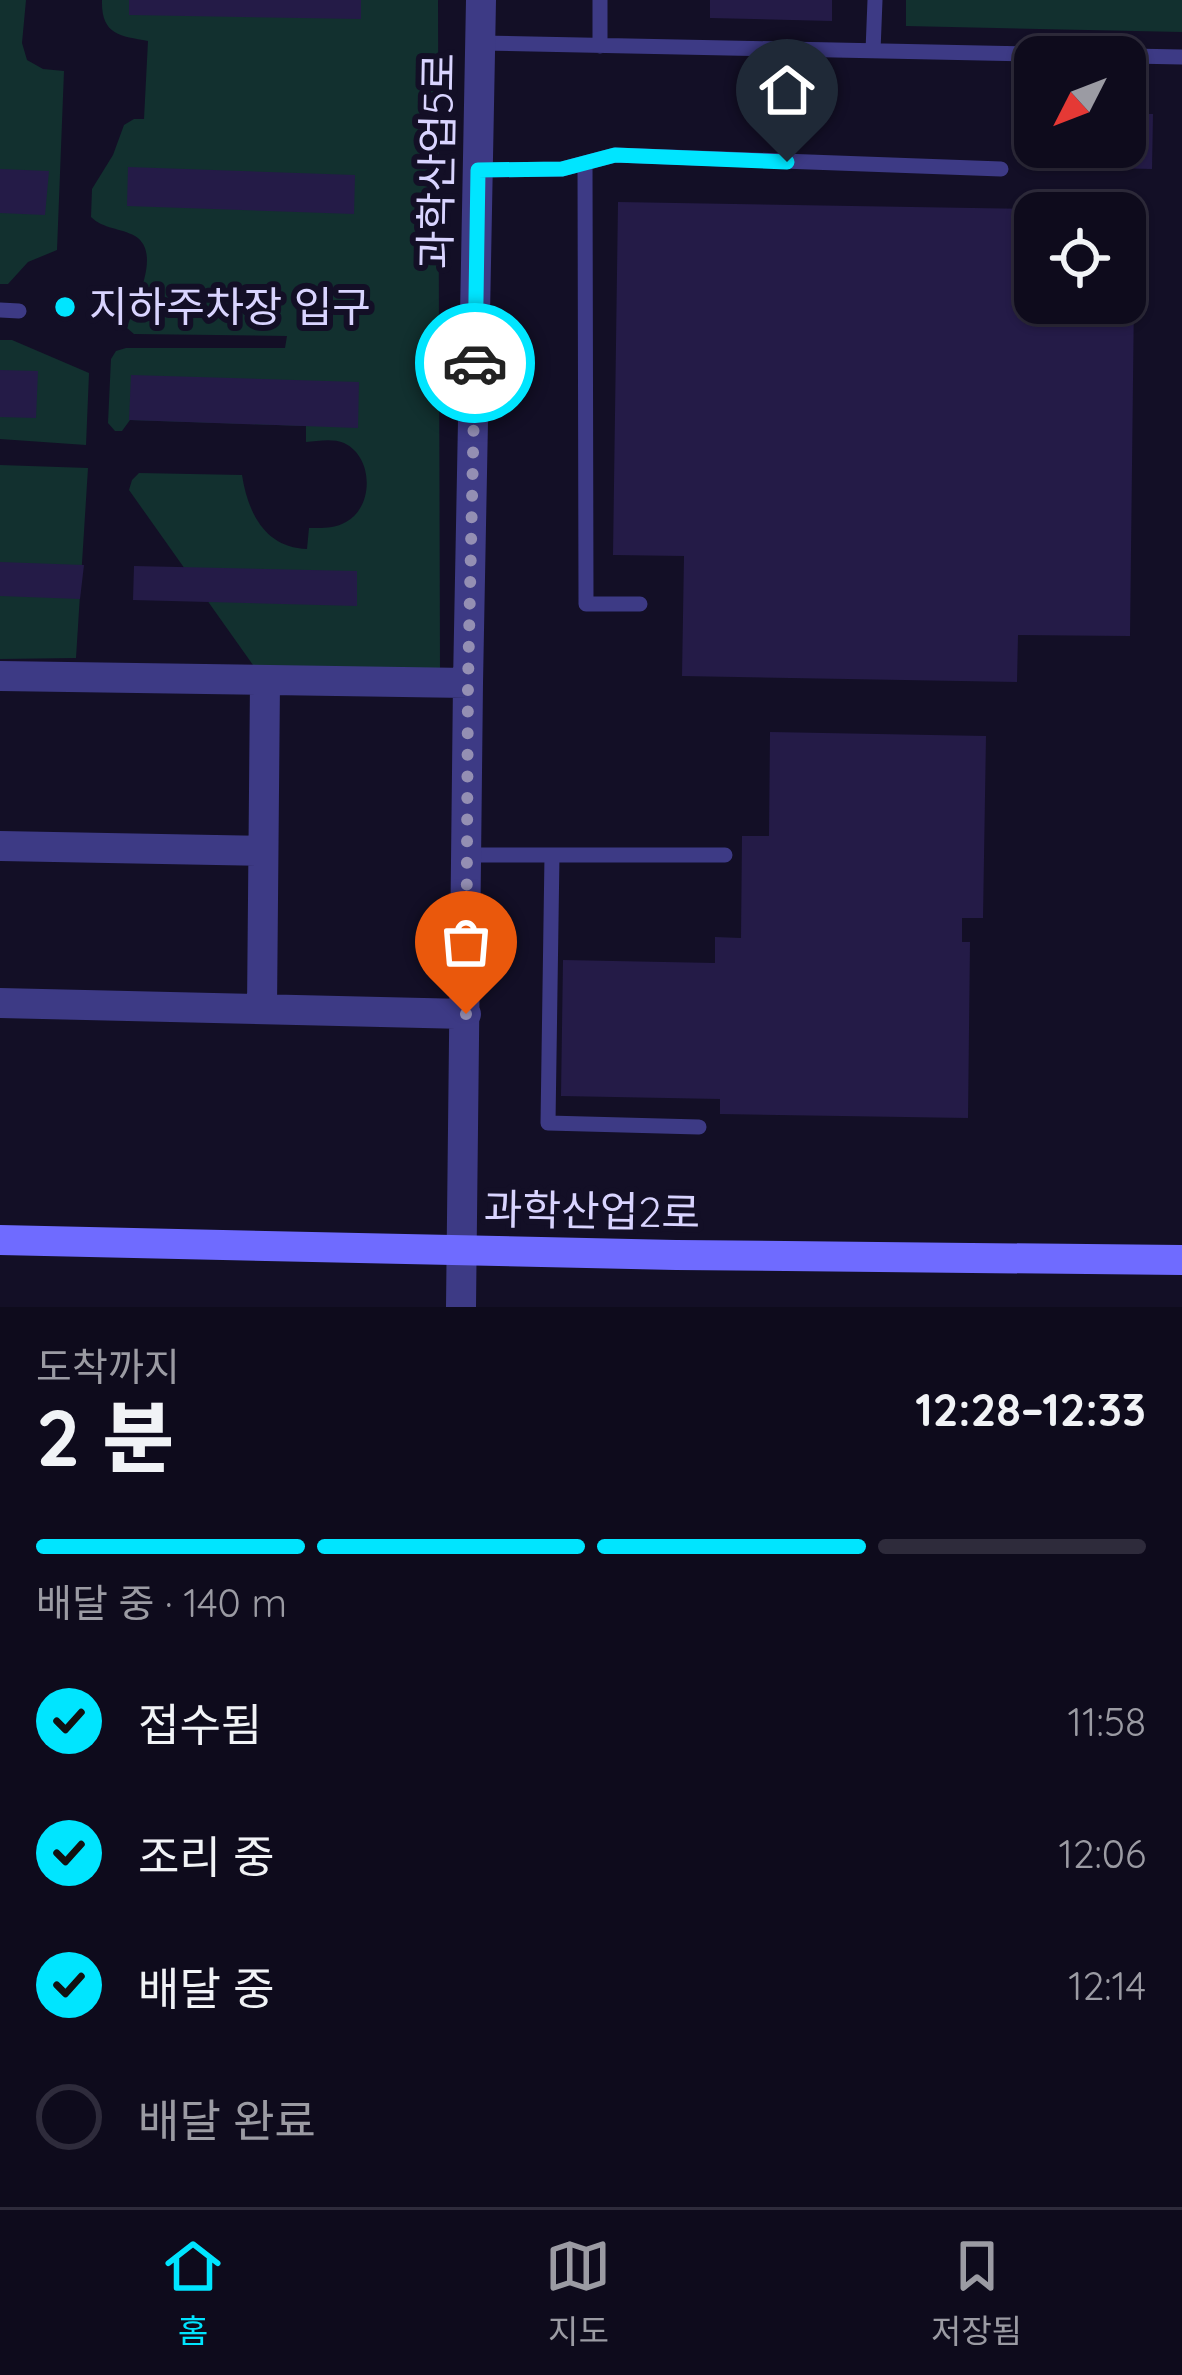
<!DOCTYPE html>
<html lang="ko">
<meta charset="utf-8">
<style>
body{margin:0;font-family:Quicksand,"Noto Sans KR",sans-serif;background:#171425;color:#f1f3f6;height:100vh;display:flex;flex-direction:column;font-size:45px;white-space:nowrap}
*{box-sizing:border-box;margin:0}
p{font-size:39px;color:#9b9ba3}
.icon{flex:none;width:66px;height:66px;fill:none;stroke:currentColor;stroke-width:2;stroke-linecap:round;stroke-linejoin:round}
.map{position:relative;height:1307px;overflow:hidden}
.drawer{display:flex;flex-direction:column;background:#0e0b1c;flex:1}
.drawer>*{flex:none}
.needle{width:78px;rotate:228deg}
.tools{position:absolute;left:1014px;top:36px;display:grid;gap:24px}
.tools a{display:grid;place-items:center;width:132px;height:132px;border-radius:24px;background:#0e0b1c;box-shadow:0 3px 9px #0004,0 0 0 3px #2e2b3b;font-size:60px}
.pin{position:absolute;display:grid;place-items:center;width:102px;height:102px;color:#fff;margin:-123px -51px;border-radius:50% 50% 50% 0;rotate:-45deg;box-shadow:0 0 12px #0007}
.pin .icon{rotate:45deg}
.courier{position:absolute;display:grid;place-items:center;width:120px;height:120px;margin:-60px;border:9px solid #00e5ff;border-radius:50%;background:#fff;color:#222;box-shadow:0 3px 15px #0007}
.headline em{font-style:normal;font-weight:800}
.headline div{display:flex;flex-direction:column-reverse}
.headline{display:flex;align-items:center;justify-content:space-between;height:204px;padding:0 36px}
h1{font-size:78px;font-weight:800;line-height:90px}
.bar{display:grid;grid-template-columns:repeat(4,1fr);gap:18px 12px;align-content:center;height:144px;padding:0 36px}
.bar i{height:15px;border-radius:9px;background:#2e2b3b}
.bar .on{background:#00e5ff}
.bar p{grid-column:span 4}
ol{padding:0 36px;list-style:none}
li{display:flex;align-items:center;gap:36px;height:132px}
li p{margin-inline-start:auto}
li .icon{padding:12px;border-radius:50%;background:#00e5ff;color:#111;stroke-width:4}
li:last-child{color:#9b9ba3}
li i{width:66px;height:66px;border:6px solid #2e2b3b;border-radius:50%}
.tab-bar{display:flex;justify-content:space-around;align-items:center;height:168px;border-top:3px solid #2e2b3b;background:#0e0b1c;font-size:33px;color:#9b9ba3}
.tab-bar a{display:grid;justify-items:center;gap:6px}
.tab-bar .on{color:#00e5ff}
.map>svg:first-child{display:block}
.green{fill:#12302f}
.building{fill:#241b47}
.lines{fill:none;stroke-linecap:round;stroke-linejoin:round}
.lane{stroke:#3d3a85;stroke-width:15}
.street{stroke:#3d3a85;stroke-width:30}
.secondary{stroke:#6f6bff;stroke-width:30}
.done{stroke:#948fb3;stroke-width:12;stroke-dasharray:0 21.6}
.route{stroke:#00e5ff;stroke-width:15}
.poi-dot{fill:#00e5ff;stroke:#130f26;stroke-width:4.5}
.labels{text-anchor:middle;stroke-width:12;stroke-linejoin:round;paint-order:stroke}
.street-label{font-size:42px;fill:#d9d4ff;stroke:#130f26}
.poi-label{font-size:42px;fill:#d9d4ff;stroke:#130f26;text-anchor:start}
</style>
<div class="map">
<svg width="1182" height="1307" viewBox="0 0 1182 1307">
<rect width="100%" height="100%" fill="#130f26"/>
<path class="green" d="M0,0H26L22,43L27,60L43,69L64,71L57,250L28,262L8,284H0Z
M102,0H438L440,671L265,682L129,490L132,480L139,473L242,475C248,513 265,548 307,549L309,528C322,528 334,529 346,522C374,507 374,457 344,443C333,438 317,441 306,442V426L130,420L122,431H115L108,423L111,359L116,351L126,348H285L287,336L134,334L127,328C134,305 163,253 135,236C121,228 103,229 91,217L92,189L113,155L124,125L134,119H144L148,41C120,36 101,35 102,0Z
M906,0H1182V32L906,26Z
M0,340H12L89,373L86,445L0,439Z
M0,465L88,468L76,658L0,659Z"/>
<path class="building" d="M129,0H361V19L129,15Z
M710,0H832V21L710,18Z
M1026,112H1035V147H1125V114H1153L1152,169L1025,166Z
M128,167L355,175L354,214L127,206Z
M0,169L49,171L45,215L0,213Z
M618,202L1035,209V303H1125V211H1135L1130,636L1018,635L1017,682L682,676L684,556L613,555Z
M0,370L38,371L36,418L0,417Z
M131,375L359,382L358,428L129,420Z
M0,562L84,565L80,599L0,596Z
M134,566L357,571V606L133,600Z
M770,732L986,736L983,918H962V942H970L968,1118L720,1114V1099L561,1096L563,960L715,963V937L741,938L742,836H769Z"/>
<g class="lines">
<path class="lane" d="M481,43L1182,57
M600,46V0
M873,51L875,0
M585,163L586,604H640
M479,170L562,169L615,155L1001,169
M0,310L19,311
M467,855H725
M552,855L548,1123L699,1127"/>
<path class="street" d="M0,676L468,683
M0,846L263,851
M0,1003L466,1014
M262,1008L265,682
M461,1307L468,683L481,0"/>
<path class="secondary" d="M0,1240L676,1255L1182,1260"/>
</g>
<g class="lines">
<path class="done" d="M466,1014L468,683L475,363"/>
<path class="route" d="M475,363L478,170L562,169L615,155L787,162"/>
</g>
<circle class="poi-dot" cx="65" cy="307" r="12"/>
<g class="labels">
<g class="street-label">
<text transform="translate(437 161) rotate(-89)" y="15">과학산업5로</text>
<text transform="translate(592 1211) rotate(1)" y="15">과학산업2로</text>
</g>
<g class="poi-label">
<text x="89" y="322">지하주차장 입구</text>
</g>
</g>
</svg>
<div class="tools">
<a><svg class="needle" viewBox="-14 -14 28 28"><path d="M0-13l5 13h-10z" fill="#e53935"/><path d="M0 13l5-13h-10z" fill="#9b9ba3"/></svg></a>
<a><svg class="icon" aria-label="locate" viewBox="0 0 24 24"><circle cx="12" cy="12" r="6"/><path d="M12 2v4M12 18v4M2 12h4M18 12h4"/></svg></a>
</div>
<div class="pin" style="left:466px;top:1014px;background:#ea580c"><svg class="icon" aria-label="bag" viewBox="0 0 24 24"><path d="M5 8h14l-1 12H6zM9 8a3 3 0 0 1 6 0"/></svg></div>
<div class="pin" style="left:787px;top:162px;background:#1f2937"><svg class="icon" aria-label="home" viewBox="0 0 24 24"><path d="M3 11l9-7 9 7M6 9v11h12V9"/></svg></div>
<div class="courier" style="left:475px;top:363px"><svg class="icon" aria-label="car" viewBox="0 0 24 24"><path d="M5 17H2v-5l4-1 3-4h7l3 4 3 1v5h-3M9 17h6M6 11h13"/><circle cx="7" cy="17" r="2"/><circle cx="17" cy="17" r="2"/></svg></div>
</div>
<section class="drawer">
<div class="headline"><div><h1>2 분</h1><p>도착까지</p></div><em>12:28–12:33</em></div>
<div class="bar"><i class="on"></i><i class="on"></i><i class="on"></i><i></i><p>배달 중 · 140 m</p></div>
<ol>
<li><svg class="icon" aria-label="check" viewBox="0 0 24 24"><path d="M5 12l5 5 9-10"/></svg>접수됨<p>11:58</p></li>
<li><svg class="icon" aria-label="check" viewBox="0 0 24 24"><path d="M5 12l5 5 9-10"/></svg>조리 중<p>12:06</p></li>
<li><svg class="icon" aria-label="check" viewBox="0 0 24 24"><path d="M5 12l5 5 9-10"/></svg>배달 중<p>12:14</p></li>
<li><i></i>배달 완료</li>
</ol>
</section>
<nav class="tab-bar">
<a class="on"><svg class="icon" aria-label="home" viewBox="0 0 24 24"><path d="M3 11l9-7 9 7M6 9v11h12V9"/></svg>홈</a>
<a><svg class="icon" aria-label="map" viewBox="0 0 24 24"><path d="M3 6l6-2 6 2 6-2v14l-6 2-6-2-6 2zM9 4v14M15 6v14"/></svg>지도</a>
<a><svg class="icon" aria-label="saved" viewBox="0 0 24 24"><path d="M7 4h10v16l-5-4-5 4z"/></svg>저장됨</a>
</nav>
